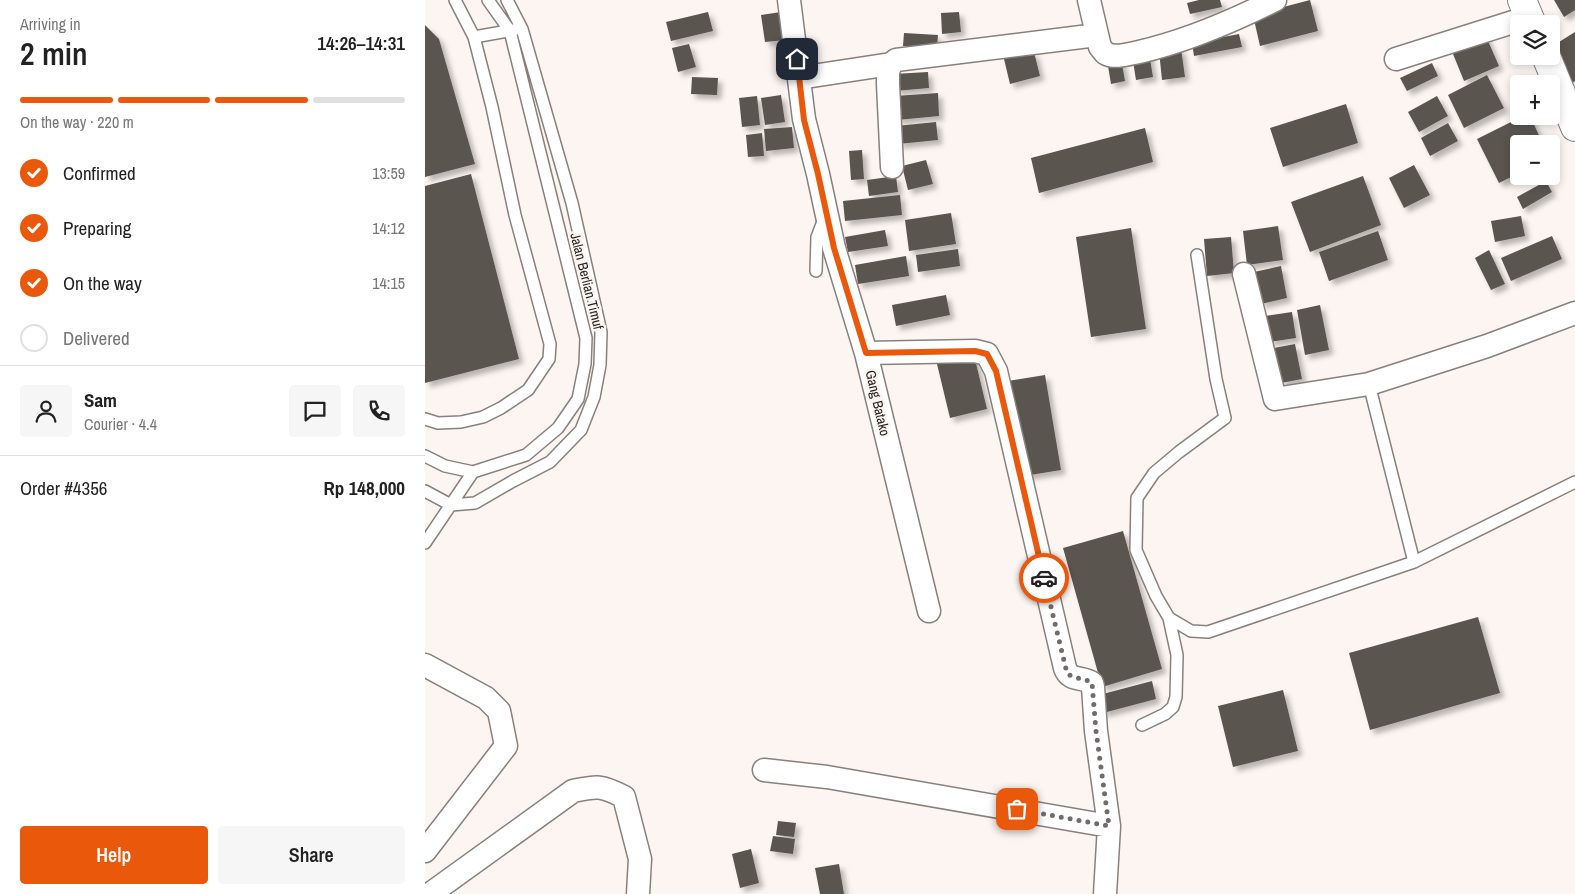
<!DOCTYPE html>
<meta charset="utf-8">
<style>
body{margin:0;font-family:"Archivo Narrow",sans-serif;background:#f6f6f6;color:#222;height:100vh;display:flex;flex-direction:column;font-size:19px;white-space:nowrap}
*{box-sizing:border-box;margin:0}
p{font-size:16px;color:#767676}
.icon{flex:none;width:28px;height:28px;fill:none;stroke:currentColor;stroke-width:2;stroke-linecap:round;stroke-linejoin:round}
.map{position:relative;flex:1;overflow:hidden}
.panel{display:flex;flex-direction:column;background:#fff;width:425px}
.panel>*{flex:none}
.fabs{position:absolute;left:1085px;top:15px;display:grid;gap:10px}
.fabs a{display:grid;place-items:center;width:50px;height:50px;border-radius:5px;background:#fff;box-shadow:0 2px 8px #0003;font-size:25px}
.pin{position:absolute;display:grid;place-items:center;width:42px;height:42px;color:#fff;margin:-21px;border-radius:10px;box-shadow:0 2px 8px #0006}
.courier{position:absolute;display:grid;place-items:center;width:50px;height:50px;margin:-25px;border:4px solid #ea580c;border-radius:50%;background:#fff;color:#222;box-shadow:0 1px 6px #0007}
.head em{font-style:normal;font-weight:600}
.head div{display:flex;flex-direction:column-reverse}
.head{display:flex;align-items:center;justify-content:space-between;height:85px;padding:0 20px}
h1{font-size:32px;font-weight:600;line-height:38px}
.bar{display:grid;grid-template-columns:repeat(4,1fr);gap:8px 5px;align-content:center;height:60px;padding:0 20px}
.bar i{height:6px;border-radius:4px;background:#e0e0e0}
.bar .selected{background:#ea580c}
.bar p{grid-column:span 4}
.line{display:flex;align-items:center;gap:12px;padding:0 20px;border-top:1px solid #e0e0e0}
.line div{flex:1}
.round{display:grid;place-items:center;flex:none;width:52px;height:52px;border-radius:5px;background:#f6f6f6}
ol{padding:0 20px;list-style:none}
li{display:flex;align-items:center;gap:15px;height:55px}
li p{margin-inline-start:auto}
li .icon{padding:5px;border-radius:50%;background:#ea580c;color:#fff;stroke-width:4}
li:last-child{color:#767676}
li i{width:28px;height:28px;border:2px solid #e0e0e0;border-radius:50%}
.action{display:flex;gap:10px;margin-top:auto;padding:10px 20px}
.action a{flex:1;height:58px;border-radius:5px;background:#ea580c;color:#fff;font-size:20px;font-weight:600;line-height:58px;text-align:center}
.action a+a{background:#f6f6f6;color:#222}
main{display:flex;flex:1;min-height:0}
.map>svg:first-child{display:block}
.building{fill:#5a5550;filter:url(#shadow)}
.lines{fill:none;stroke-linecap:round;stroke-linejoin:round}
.service-casing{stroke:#88807d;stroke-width:14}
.minor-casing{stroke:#88807d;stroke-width:25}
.tertiary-casing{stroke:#88807d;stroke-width:30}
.service{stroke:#fff;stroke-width:11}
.minor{stroke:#fff;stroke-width:22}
.tertiary{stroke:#fff;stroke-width:28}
.done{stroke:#716c6a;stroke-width:5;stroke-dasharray:0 9}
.route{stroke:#ea580c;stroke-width:6}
.labels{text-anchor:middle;stroke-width:5;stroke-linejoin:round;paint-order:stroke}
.street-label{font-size:14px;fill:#262321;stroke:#fdf5f2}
</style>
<main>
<section class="panel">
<div class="head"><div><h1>2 min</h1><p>Arriving in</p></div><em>14:26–14:31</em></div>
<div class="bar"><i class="selected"></i><i class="selected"></i><i class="selected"></i><i></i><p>On the way · 220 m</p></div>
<ol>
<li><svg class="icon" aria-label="check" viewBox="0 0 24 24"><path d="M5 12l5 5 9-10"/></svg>Confirmed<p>13:59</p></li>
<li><svg class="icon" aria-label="check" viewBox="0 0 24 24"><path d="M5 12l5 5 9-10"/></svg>Preparing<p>14:12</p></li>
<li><svg class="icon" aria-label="check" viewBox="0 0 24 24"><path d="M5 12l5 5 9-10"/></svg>On the way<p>14:15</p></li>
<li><i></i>Delivered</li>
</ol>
<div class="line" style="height:90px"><a class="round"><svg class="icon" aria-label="person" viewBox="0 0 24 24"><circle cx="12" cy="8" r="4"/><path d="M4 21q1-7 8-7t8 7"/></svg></a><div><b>Sam</b><p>Courier · 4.4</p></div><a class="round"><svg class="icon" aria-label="chat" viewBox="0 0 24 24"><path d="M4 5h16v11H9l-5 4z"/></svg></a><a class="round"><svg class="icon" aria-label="phone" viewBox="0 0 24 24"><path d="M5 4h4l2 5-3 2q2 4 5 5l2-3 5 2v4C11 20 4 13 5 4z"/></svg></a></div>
<div class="line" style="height:65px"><div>Order #4356</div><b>Rp 148,000</b></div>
<div class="action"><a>Help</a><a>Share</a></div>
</section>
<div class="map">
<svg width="1150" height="894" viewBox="0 0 1150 894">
<defs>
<filter id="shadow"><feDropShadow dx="4.5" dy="4.5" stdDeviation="2.5" flood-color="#0004"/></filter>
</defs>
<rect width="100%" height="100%" fill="#fdf5f2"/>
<path class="building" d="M774,0H795L797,7L765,14L762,3Z
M885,0L893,31L835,46L828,15Z
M1129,0H1150V10L1139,17Z
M283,12L288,31L246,41L241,22Z
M356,12L360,40L340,42L336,15Z
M534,12L536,32L517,34L516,13Z
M0,25L14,39L50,164L0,177Z
M1150,32V81L1147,83L1126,50V47Z
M479,33L513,35L512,47L478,46Z
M814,34L817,47L769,56L767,43Z
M1060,34L1074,66L1039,81L1026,49Z
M264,44L271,67L253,72L247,48Z
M756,48L760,77L737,80L734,51Z
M609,52L615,76L585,84L579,59Z
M724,53L728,77L711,80L707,55Z
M696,58L700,81L686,84L682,60Z
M1007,63L1013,76L982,91L975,78Z
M503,72L504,88L470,91L469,74Z
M1062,75L1079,108L1039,128L1023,95Z
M267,77L293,78L292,95L266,94Z
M513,93L514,116L472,120L470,96Z
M356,95L360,122L340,125L336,98Z
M332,96L335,125L317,127L314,98Z
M1012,96L1023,116L994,132L983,112Z
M921,104L933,143L858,167L845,128Z
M1098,116H1105L1118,144H1094V173L1074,183L1052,139Z
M511,122L513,140L473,144L471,126Z
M1023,123L1033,141L1005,156L996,138Z
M367,127L369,148L341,151L339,129Z
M720,128L728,162L614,193L606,158Z
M337,133L339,156L323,157L321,135Z
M437,150L439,179L426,180L424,151Z
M501,160L508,184L483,190L477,166Z
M989,165L1005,195L979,208L964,178Z
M46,174L94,359L0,383V186Z
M471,176L473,192L444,196L442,180Z
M938,176L956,225L885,252L866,202Z
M1121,181L1127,192L1098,209L1092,197Z
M475,195L477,215L420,221L418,201Z
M526,213L531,244L484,251L480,220Z
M1096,216L1100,236L1070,242L1066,221Z
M853,226L858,260L822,265L818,231Z
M706,228L721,329L666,337L651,237Z
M460,230L463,246L423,252L420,237Z
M953,231L963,260L904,281L894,252Z
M1127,236L1137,259L1086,281L1076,258Z
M806,237L809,273L782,276L779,239Z
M533,249L535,266L493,272L491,255Z
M1064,250L1080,284L1066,290L1050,258Z
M481,256L484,276L433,284L430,265Z
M856,266L862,298L836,304L829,272Z
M521,295L525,315L471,326L467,305Z
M895,305L904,350L880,355L872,310Z
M867,312L871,338L844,342L840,316Z
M870,344L877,379L856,383L849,348Z
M549,355L562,409L525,418L512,364Z
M620,375L636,470L599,476L583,381Z
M698,531L737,669L677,687L638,548Z
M1053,617L1075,693L945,730L924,653Z
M727,681L731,699L678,713L674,695Z
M858,690L873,751L808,767L793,706Z
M353,821L371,823L369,837L351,835Z
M348,836L370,839L368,854L345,851Z
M326,849L334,883L315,888L307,854Z
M414,864L419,894H395L390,868Z"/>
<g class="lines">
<defs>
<path id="service" d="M49,37L89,30
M391,271L392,237L399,219
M944,384L989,562
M0,419L13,423L36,422L58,417L76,408L103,390L124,359L125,344L90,215L67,107L49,37L30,0
M0,456L20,466L48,472L101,455L133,428L153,399L160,364L161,338L85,31L63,0
M0,491L26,505L50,503L88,481L125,462L156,430L169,397L175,365L176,332L147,203L97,29L82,0
M0,543L48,472
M744,618L766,631L783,632L989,562L1150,482
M717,725L740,714L748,707L751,697L752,655L744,618L731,596L711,550L712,498L729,473L754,452L800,418L791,379L772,255"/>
<path id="minor" d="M364,0L379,119L393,174L409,248L441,353L504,611
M664,0L675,47C676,48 679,52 680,53C689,59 704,54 714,52C762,41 806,22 850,0
M971,59L1104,17
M374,78L466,64
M467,167L463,84V72L466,64L471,60L672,35
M819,274L850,399L944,384L1062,346L1150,313
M441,353L550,351L562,354L571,371L640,668C645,682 657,676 667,683L668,687L671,731L684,826L680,894
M0,665L61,698L74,711L81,746L0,851
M339,770L402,777L684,826
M5,894L148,791C172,786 176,785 199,797L215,859L213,894"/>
<path id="tertiary" d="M1097,0L1107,24
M1121,56L1150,127"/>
</defs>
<use href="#service" class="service-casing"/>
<use href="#minor" class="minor-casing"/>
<use href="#tertiary" class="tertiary-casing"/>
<use href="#service" class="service"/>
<use href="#minor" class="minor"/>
<use href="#tertiary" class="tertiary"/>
</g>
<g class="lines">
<path class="done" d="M592,809L684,826L671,731L667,683C659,677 649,680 642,673L619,578"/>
<path class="route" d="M372,59L379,120L393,174L409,248L441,353L550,351L562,354L571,371L619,578"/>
</g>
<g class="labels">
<g class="street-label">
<text transform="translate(162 281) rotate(76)" y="5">Jalan Berlian Timuf</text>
<text transform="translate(453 403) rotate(77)" y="5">Gang Batako</text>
</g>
</g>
</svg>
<div class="fabs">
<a><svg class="icon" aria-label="layers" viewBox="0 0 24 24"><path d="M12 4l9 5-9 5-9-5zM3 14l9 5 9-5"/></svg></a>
<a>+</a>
<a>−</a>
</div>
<div class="pin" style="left:592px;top:809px;background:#ea580c"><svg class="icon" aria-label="bag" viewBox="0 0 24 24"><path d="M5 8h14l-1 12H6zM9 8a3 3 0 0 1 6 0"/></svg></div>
<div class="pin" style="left:372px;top:59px;background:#1f2937"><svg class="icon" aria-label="home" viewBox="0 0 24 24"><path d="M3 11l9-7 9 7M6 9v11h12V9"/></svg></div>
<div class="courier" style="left:619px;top:578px"><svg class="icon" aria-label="car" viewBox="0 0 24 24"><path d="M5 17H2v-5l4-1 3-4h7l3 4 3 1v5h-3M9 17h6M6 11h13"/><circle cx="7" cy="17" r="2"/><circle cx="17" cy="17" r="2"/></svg></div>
</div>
</main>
